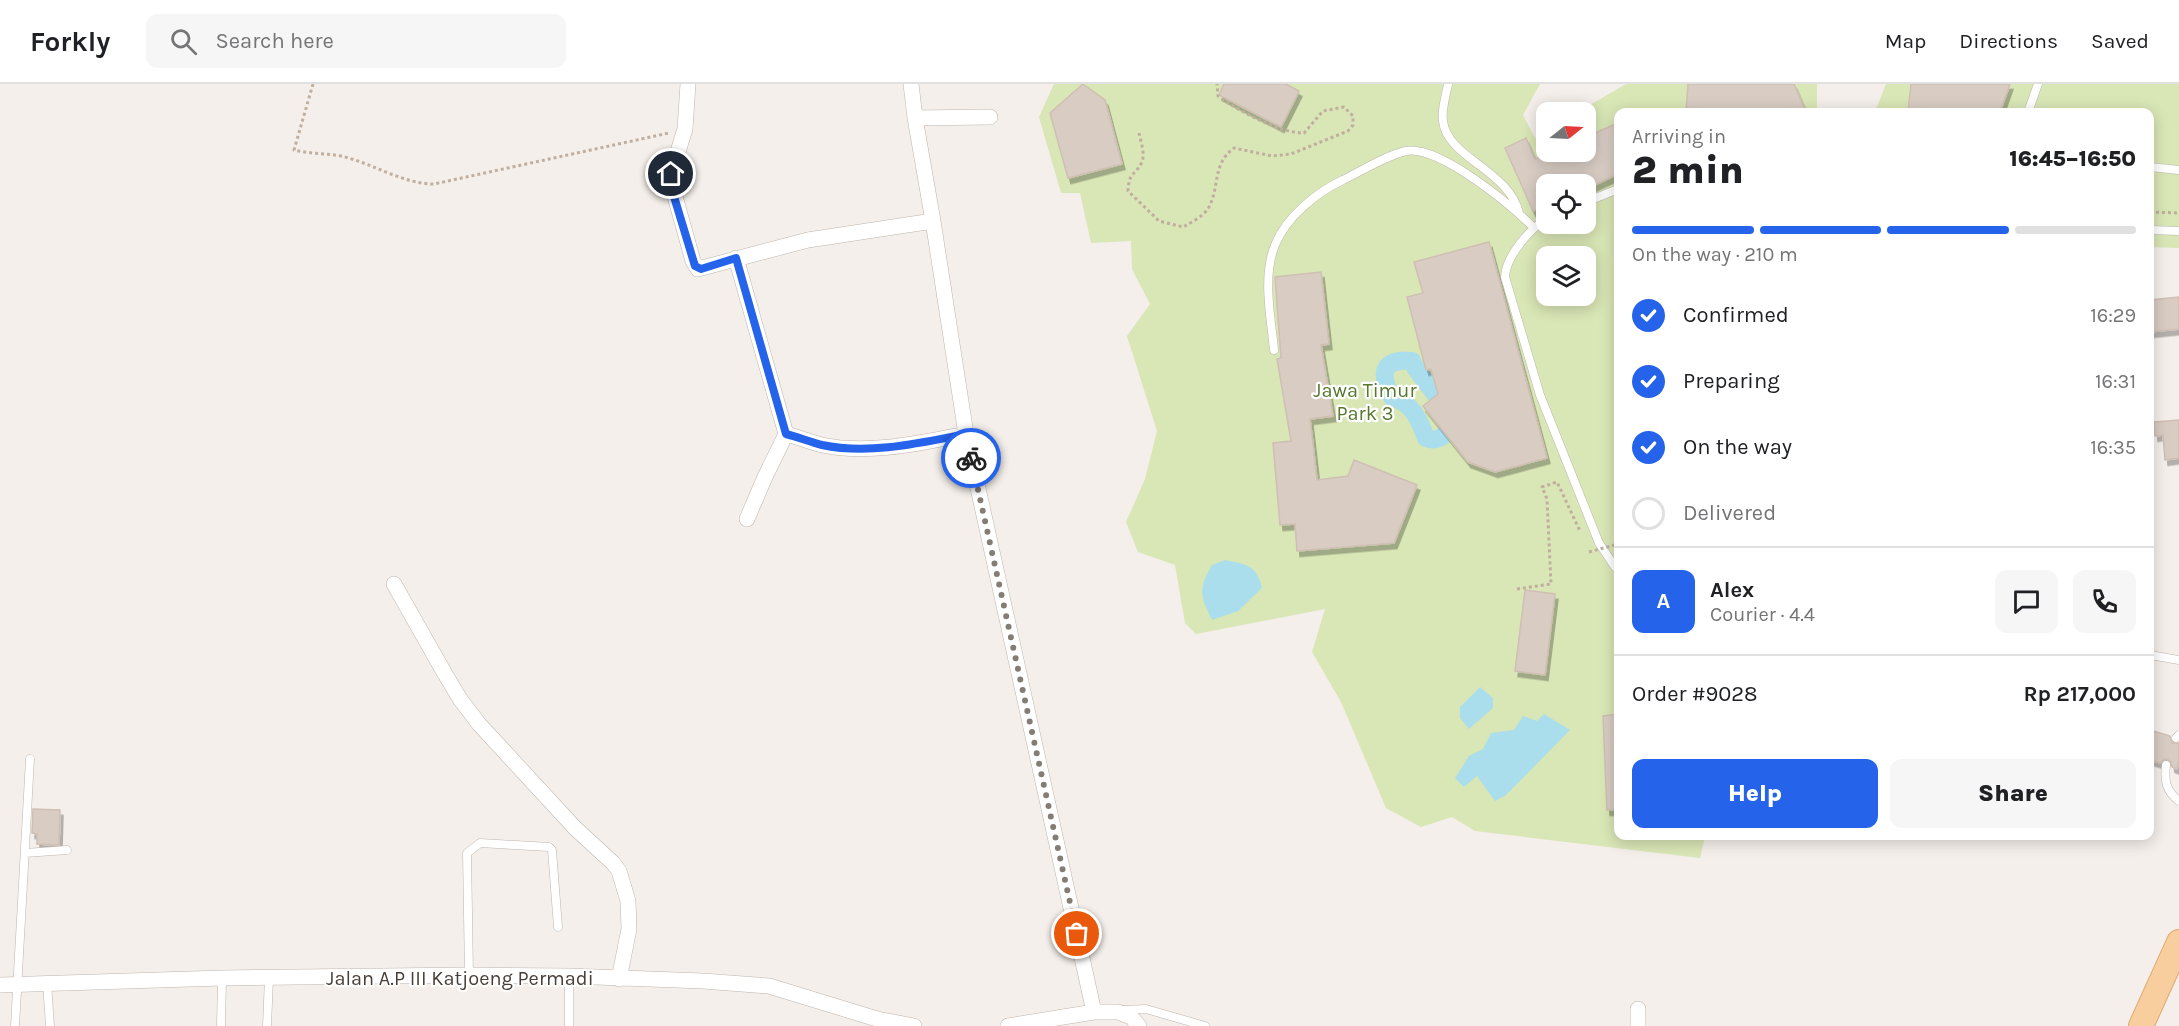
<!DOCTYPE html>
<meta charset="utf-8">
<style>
body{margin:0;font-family:Karla,sans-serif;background:#f6f6f6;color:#202124;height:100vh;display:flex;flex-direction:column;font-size:22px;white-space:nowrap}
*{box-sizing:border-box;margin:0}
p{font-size:20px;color:#757577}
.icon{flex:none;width:33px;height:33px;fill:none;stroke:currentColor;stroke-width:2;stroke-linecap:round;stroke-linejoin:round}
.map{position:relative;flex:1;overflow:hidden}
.sheet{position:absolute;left:1614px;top:24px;width:540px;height:732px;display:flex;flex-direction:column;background:#fff;border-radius:12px;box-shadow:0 3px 15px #0003}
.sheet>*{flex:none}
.needle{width:39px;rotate:72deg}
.tools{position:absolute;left:1536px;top:18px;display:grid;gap:12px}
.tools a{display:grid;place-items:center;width:60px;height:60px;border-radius:12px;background:#fff;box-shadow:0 3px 15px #0003;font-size:30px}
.pin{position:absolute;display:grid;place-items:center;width:51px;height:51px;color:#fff;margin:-26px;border:3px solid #fff;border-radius:50%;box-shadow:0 2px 6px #0007}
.courier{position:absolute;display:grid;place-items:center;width:60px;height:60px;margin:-30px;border:4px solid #2563eb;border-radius:50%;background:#fff;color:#222;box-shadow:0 2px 8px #0007}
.headline em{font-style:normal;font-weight:800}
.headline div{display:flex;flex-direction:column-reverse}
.headline{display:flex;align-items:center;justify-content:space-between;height:102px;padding:0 18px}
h1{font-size:39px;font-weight:800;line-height:45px}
.bar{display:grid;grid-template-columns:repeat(4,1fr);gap:9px 6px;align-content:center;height:72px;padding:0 18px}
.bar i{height:8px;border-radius:4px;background:#e0e0e0}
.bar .on{background:#2563eb}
.bar p{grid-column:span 4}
.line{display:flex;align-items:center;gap:15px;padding:0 18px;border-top:2px solid #e0e0e0}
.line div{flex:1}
.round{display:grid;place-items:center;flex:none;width:63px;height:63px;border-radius:12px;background:#f6f6f6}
ol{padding:0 18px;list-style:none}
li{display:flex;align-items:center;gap:18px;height:66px}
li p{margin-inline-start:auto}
li .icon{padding:6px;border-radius:50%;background:#2563eb;color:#fff;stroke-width:4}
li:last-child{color:#757577}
li i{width:33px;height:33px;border:3px solid #e0e0e0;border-radius:50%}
.button{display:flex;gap:12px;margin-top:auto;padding:12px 18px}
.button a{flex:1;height:69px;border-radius:12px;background:#2563eb;color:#fff;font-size:24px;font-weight:800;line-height:69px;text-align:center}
.button a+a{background:#f6f6f6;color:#202124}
header{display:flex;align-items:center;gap:36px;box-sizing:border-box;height:84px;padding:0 30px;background:#fff;border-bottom:2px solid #e0e0e0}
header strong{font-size:28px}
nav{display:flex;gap:33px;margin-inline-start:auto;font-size:21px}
.search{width:420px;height:54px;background:#f6f6f6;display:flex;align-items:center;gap:15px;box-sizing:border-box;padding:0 21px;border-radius:12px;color:#757577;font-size:22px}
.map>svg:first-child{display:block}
.green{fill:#d9e6b5;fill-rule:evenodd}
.water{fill:#aadeed}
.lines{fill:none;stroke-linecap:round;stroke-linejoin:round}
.canal{stroke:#aadeed;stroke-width:18}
.building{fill:#d8ccc3;stroke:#d0bfb3;stroke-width:1.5;filter:url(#shadow)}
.lane-casing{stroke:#bfb5ad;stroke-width:9}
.street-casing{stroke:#bfb5ad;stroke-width:16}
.primary-casing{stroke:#dea86e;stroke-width:26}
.path{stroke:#c0ae9f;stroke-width:3;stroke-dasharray:3 3;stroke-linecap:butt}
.lane{stroke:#fff;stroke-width:8}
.street{stroke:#fff;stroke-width:15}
.primary{stroke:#f9ce9e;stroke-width:24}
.path-bridge{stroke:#c0ae9f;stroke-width:3;stroke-dasharray:3 3;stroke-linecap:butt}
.done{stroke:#847d76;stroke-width:6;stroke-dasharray:0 10.8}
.route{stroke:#2563eb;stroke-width:8}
.labels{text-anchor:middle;stroke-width:4.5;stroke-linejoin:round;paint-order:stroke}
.park-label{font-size:20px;fill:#57772e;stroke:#fff}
.street-label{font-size:20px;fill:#483f38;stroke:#fff}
</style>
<header>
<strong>Forkly</strong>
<div class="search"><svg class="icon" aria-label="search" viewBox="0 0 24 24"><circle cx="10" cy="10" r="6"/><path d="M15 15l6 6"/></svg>Search here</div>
<nav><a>Map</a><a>Directions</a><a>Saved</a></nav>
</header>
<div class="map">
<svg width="2179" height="942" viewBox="0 0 2179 942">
<defs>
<filter id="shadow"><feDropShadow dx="3" dy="5.5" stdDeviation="0" flood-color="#0004"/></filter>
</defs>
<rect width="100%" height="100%" fill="#f4efea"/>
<path class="green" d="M1054,0H1540L1523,31L1535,54L1546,48V68H1586V28H1578L1626,0H1817V28H1618V752H1705L1700,774L1475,747L1452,733L1421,743L1386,724L1341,618L1312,568L1325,525L1196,550L1185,539L1175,481L1138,468L1126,438L1145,395L1157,347L1127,252L1150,220L1132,185L1131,157L1091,159L1080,109H1061L1039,33ZM1546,100H1586V140H1546ZM1546,172H1586V212H1546Z
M1886,0H2179V164L2150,163V28H1875Z"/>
<path class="water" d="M1225,476C1245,480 1257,481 1262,504L1238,527L1212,536C1200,512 1198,505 1212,481Z
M1480,603L1493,614V624L1469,645L1460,634V623Z
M1544,630L1570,646L1506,711L1495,717L1477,692L1464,703L1455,694L1469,672L1483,665L1491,649L1514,646L1523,632L1537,637Z"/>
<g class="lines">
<path class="canal" d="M1436,311L1416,285L1412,277C1382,274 1379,290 1392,313C1413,320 1419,335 1426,354C1434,357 1439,356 1445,350"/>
</g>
<path class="building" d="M1083,0L1105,16L1122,80L1068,94L1050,29Z
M1224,0H1286L1299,7L1281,43L1219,11Z
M1688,0H1794L1806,28H1686Z
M1911,0H2010L2000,28H1908Z
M1618,39V90L1586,105V100H1546V121L1533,127L1505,64L1526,54L1535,75L1553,68H1586V53Z
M1489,158L1547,374L1495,388L1468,378L1423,322L1438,310L1431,285L1426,286L1407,213L1423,209L1414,178Z
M1321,188L1329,260L1321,261L1333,332L1310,335L1317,396L1348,392L1354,376L1417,401L1394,459L1297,467L1295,440L1280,441L1273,359L1291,357L1277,275L1281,274L1275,193Z
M2179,213V245L2150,248V216Z
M2179,336V374L2165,376L2163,351L2155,352L2154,338Z
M1525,506L1555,510L1545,591L1515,587Z
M1618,630V726H1607L1603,632Z
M2150,646L2170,652L2172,659H2179V676L2177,685L2172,683L2171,678L2167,675L2163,676L2160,679L2150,676Z
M33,725L60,726L59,761L37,760V750L32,749Z"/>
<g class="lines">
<defs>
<path id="lane" d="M1448,0C1446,12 1441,26 1443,37C1447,74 1509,86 1519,129
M2028,28L2038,0
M2150,83L2179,86
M1586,118L1618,105
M1546,135C1529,146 1506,172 1505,193L1540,311L1599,459L1615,483
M2150,146L2179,147
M1274,266C1271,233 1262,193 1275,161C1286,133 1317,108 1343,96C1363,86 1385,72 1406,67C1439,61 1511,121 1533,143
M2150,571L2179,576
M2176,654L2179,651
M2166,681C2164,697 2166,707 2179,717
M25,769L67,766
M469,891L467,769L480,759L549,763L552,766L558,843
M47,899L50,942
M1123,926L1146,925L1205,942
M15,942L30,675
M221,942L222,894
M267,942L269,894
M569,942V892"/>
<path id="street" d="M688,0L685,45L671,90V98L693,177L698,185L808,156L933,137
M911,0L915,34L933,137L966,350L1094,928
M915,34L990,33
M736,174L786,350L765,393L747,435
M786,350C798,353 810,358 822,361C869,371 920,359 966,350
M394,500L445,590L460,615L479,640L575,744L613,779L619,787L628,817L629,845L619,895
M0,901L222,894L469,891L569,892L703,897L769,902L877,935L914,942
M1638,925V942
M1008,942L1094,928H1118L1131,933L1139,942"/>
<path id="primary" d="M2141,942L2179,858"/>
</defs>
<use href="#lane" class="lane-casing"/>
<use href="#street" class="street-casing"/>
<use href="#primary" class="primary-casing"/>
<path class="path" d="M313,0L294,66C310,70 325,69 341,72C372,79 403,100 434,100L669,49
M1139,49C1141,58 1145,70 1142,78C1135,92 1129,87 1128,107L1159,137L1183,143C1192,138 1204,132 1209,123C1220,102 1212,80 1234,64L1272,72L1291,70L1348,47L1353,41V32L1344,23L1323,27L1304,49C1279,49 1239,27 1218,12L1217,0
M2150,128L2179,129
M1517,505L1551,500L1547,415L1542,403L1557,398L1580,447"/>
<use href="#lane" class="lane"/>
<use href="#street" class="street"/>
<use href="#primary" class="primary"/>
<path class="path-bridge" d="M1589,468L1618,460"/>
</g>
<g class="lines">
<path class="done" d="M971,374L1077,850"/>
<path class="route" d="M671,90L672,106L695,182L701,185L736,174L786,350C798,353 810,358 822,361C869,371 920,359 966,350L971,374"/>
</g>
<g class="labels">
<g class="park-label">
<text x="1365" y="313">Jawa Timur<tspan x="1365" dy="23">Park 3</tspan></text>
</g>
<g class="street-label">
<text x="460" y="901">Jalan A.P III Katjoeng Permadi</text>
</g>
</g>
</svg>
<div class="tools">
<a><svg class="needle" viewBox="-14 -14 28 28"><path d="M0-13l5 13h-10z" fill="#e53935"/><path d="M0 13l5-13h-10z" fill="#757577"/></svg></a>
<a><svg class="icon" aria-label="locate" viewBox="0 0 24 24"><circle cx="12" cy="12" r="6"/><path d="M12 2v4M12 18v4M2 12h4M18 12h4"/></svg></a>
<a><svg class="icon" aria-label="layers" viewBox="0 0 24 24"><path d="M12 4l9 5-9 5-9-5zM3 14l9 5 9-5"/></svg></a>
</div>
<div class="pin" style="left:1077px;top:850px;background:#ea580c"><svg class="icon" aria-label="bag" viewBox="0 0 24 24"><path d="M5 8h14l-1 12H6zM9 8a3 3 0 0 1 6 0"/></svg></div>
<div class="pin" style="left:671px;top:90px;background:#1f2937"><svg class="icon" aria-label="home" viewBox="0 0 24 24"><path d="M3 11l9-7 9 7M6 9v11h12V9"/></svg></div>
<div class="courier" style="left:971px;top:374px"><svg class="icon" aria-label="bike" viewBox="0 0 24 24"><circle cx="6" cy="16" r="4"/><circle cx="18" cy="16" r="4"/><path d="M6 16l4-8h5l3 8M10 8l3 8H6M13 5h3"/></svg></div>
<section class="sheet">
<div class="headline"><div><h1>2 min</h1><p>Arriving in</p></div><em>16:45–16:50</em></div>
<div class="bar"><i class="on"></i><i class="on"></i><i class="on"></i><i></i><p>On the way · 210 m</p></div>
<ol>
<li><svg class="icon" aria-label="check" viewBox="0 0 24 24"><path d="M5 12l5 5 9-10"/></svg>Confirmed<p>16:29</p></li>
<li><svg class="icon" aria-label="check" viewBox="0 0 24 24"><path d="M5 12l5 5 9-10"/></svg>Preparing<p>16:31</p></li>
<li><svg class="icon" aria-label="check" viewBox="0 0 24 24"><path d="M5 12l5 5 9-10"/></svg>On the way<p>16:35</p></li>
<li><i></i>Delivered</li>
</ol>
<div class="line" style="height:108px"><b class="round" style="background:#2563eb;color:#fff">A</b><div><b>Alex</b><p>Courier · 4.4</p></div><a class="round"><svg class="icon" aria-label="chat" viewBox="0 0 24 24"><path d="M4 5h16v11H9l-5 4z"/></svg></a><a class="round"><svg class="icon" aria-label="phone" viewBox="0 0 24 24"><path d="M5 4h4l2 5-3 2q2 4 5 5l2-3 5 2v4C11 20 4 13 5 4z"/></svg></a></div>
<div class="line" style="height:78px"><div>Order #9028</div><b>Rp 217,000</b></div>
<div class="button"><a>Help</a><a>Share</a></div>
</section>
</div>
